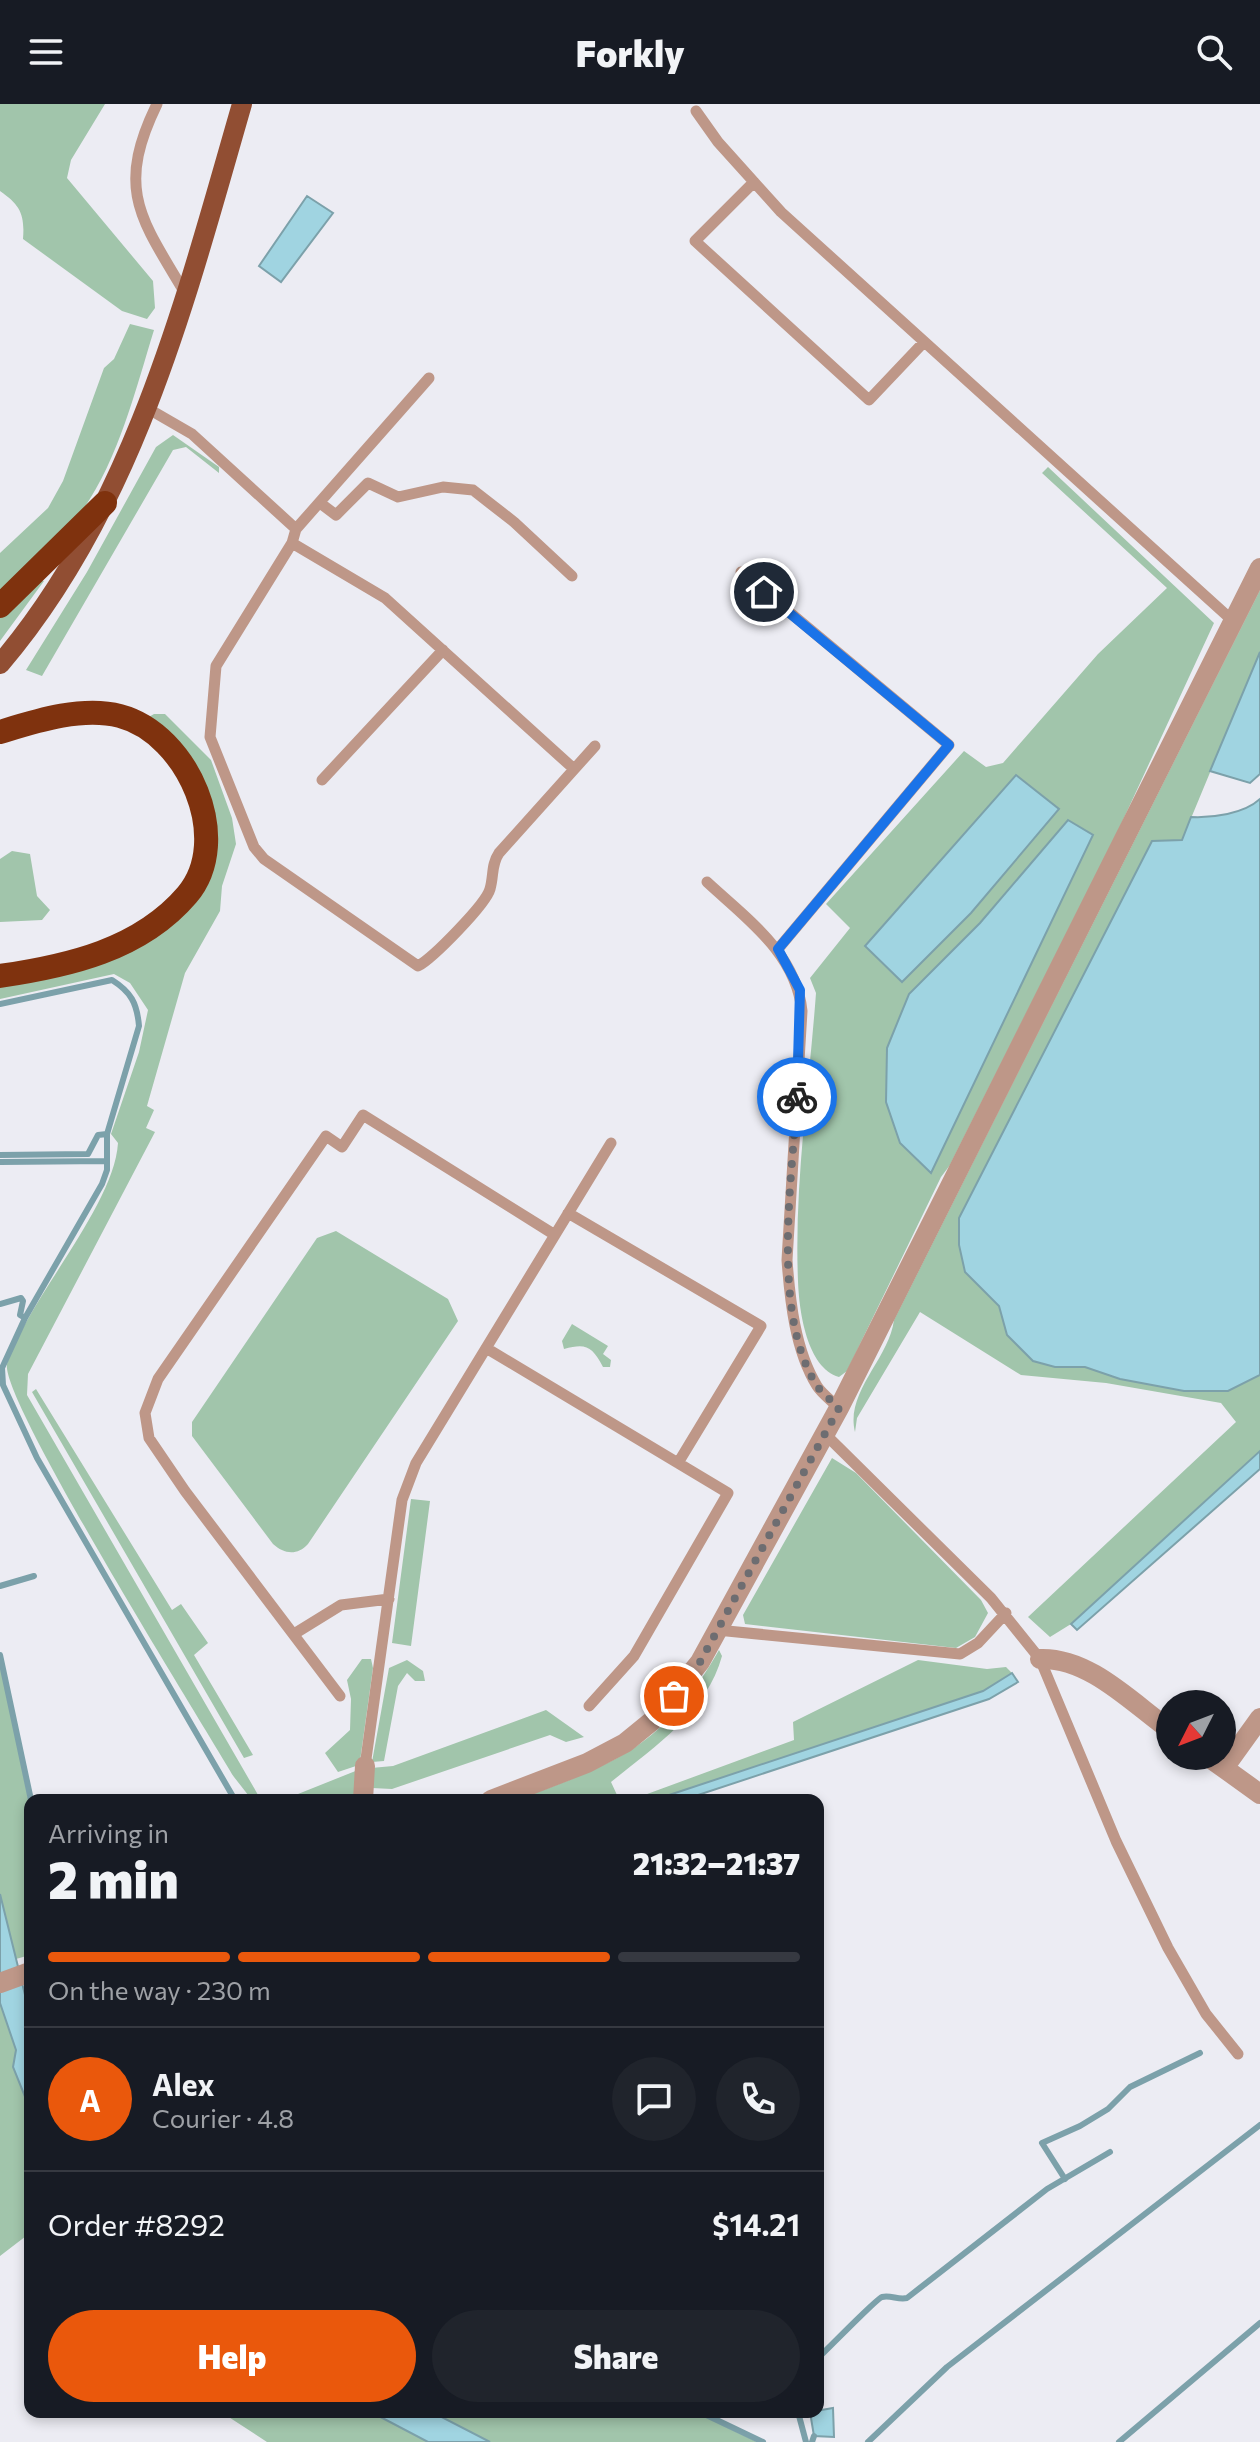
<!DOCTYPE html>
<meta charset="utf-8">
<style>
body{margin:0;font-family:Commissioner,sans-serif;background:#20242c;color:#f1f3f6;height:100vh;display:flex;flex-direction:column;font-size:30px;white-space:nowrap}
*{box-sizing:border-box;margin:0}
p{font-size:26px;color:#9ea1a6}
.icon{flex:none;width:44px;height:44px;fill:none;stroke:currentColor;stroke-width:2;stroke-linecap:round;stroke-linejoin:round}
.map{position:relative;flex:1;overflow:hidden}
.drawer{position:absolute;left:24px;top:1690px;width:800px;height:624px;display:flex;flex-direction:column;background:#171b24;border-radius:16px;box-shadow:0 4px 12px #0003}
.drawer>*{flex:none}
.needle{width:52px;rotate:228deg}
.controls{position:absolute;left:1156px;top:1586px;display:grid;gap:16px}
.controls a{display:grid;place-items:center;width:80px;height:80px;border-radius:50%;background:#171b24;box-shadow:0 4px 12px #0003;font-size:40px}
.pin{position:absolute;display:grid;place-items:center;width:68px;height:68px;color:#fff;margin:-34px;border:4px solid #fff;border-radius:50%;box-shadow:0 2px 8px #0007}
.courier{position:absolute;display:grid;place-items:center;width:80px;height:80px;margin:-40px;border:6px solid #1a73e8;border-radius:50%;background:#fff;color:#222;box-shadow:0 2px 10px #0007}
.overview em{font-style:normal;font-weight:800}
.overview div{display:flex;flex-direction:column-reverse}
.overview{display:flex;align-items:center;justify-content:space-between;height:136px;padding:0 24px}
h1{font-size:52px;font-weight:800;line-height:60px}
.bar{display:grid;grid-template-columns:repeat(4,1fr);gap:12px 8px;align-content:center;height:96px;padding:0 24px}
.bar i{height:10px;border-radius:6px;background:#363941}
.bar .selected{background:#ea580c}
.bar p{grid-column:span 4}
.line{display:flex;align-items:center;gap:20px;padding:0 24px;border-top:2px solid #363941}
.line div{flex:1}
.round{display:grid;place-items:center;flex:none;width:84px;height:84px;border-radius:42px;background:#20242c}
.button{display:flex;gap:16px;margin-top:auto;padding:16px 24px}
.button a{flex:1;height:92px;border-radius:48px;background:#ea580c;color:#fff;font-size:32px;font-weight:800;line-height:92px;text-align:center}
.button a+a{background:#20242c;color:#f1f3f6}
header{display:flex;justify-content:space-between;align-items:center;height:104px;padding:0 24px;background:#171b24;font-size:36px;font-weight:800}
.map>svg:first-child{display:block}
.green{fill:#a1c5ab;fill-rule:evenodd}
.water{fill:#a0d4e1;stroke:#7ca1aa;stroke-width:2}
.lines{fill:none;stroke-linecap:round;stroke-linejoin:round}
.stream{stroke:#7ca1aa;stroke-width:6}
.service{stroke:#be9788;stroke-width:11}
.minor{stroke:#be9788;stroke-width:20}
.primary{stroke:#914e33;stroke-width:20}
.motorway{stroke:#7f320e;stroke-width:24}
.done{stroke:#6d6d71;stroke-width:8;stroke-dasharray:0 14.4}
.route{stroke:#1a73e8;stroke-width:10}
</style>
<header><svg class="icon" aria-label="menu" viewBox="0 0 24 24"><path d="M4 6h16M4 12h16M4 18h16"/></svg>Forkly<svg class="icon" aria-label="search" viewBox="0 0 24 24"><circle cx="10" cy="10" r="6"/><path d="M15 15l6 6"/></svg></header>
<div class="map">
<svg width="1260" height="2338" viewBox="0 0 1260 2338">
<rect width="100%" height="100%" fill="#ececf3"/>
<path class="green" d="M0,0H105L71,56L67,74L153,177L155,204L147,215L122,207L23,135C25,110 20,101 0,87Z
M130,220L154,226C134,291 116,366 73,419C53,444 24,465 0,487V449L48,404L63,377L104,264L114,255Z
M173,331L219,363V369L186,343L173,346L42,572L26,566L87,468L156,343Z
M1048,363L1214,519L1117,729L950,1061L941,1073L847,1267L839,1273C807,1264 799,1207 798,1177C794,1082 809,984 816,889L810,874L850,824L826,800L964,647L986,663L1003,659L1098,550L1167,484L1042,369ZM980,819L886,998L909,890Z
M39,477H44L0,537V513Z
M1260,486V548L1182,736L965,1168L999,1202L1007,1231L1055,1263H1085L1120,1275L1184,1287H1228L1260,1271V1347L1071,1520L1050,1533L1028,1513L1236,1318L1221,1299L1106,1279L1021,1271L920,1208L857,1314L855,1328C845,1288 889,1255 894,1216Z
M154,610H165L211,656L232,714L236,740L222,782L220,807L185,869L147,1002L154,1006L146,1024L155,1028L28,1270L27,1291L261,1696H252L234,1673C203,1620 0,1296 7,1260C29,1193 114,1103 118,1039L111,1030L139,948L148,906L130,879L114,870L0,895V879L164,826L211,731L147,614Z
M12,747L30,750L37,792L50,806L42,816L0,818V755Z
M336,1127L448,1195L458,1217L308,1440C297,1452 284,1450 273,1440L192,1332V1318L317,1134Z
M572,1220L608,1242L603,1250L611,1256L610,1263H603C592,1242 586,1239 564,1245L562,1237Z
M36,1285L172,1506L181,1500L208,1539L194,1551L253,1651L244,1654L32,1288Z
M832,1354L856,1369L981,1496L988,1509L975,1533L956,1544L745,1520L743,1511Z
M411,1395L430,1397L411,1542L392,1539Z
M719,1546L722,1552C707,1608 653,1644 611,1678L617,1691L639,1693L794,1636L793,1618L918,1556L987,1565L1006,1563L1012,1569L983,1587L654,1696H516C616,1659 663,1644 719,1546Z
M362,1555H371L373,1564L360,1657L359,1661L338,1668L325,1649L350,1626L351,1595L347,1576Z
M407,1556L423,1567L425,1577H415L407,1569L398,1582L384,1657L372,1658L389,1564Z
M0,1559L30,1703V1851L16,1855L0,1790Z
M546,1606L584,1633L566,1638L550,1631L392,1685L372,1684L371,1664L393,1662Z
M358,1666L356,1696H283Z
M0,1899L16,1946L13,1963L30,2005V2129L0,2152Z
M221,2308H371L428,2338H267Z
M432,2308H695L757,2338H490Z"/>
<path class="water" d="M307,92L333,109L281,178L259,162Z
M1260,548V670L1250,679L1210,667Z
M1016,671L1059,705L971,809L902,878L865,842Z
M1260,695V1271L1228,1287H1184L1120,1275L1085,1263H1055L1033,1257L1007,1231L999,1202L965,1168L959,1141V1114L1152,737L1182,736L1191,713C1212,714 1244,710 1260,695Z
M1068,716L1093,731L931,1069L900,1039L886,998L887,944L909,890L980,819Z
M1260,1347V1365L1077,1526L1071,1520Z
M1012,1569L1018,1578L989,1595L683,1696H654L983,1587Z
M0,1790L30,1911V2005L13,1963L16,1946L0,1899Z
M833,2304L834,2333L814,2332L810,2308Z
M371,2308H432L490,2338H428Z"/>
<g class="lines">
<path class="stream" d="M0,900L112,876C131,888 137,899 139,922L107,1030V1066L102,1080L25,1214L2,1264L3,1281L37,1354L235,1696
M0,1051L88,1050L98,1031L107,1030
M0,1058L107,1057
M0,1200L21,1194L23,1197L20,1211L25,1214
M0,1482L34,1472
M0,1551L31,1696
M1065,2075L1042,2039L1080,2022L1108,2005L1130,1983L1200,1949
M818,2254C828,2245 877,2194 882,2193C891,2191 898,2196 907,2194L1047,2085L1110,2048
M700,2308L763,2338
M798,2308L806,2338
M812,2338L814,2332
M868,2338L947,2263L1260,2021
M1119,2338L1260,2219"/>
<path class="service" d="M157,0C115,86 141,115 185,189
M696,7L718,38L781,108L1234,518
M754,78L695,137L869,296L924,238
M147,304L192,330L296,425L292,439L216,562L210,633L254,743L264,755L418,862C433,854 486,800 490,785C494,771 491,761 499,749L595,642
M320,399L336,411L368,379L398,393L443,383L473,386L514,418L572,472
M296,425L429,274
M292,439L385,494L574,665
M741,468L949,641L778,845
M322,676L443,546
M707,778C747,815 796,849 802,907L787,1156C790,1197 795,1246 817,1282C822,1290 832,1297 839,1304
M568,1109L761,1222L678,1359
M486,1244L728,1389L634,1552L589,1602
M825,1330L991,1494L1040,1555L1116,1737L1168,1844L1206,1910L1238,1950
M717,1526L960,1550L978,1539L1006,1509
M294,1530L341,1501L389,1495
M340,1592L185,1387L149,1334L145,1309L158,1275L326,1032L342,1043L363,1011L555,1131
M365,1662L402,1396L416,1359L611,1039"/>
<path class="minor" d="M1040,1555C1089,1553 1132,1599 1170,1626
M1207,1652L1260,1690
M1224,1664L1260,1614
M363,1696L365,1662
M491,1696L587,1659L625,1639L652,1617L700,1558L839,1304L1260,464
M0,1879L30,1868"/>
<path class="primary" d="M0,560C134,403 186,194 242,0"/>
<path class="motorway" d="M0,502L105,399
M0,628C36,617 82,602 120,612C188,630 234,736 187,791C140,846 68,862 0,872"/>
</g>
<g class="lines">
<path class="done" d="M674,1592L700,1558L839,1304C832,1297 823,1290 817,1282C771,1210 792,1076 797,993"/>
<path class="route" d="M764,488L949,641L778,845L800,886L797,993"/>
</g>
</svg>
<div class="controls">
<a><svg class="needle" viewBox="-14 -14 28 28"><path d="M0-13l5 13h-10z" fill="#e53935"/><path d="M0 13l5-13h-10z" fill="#9ea1a6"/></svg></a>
</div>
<div class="pin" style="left:674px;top:1592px;background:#ea580c"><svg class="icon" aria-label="bag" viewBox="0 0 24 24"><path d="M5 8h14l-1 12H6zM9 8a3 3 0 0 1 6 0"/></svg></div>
<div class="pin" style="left:764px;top:488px;background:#1f2937"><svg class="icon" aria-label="home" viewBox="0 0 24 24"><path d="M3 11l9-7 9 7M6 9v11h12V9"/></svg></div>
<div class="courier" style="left:797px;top:993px"><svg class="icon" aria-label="bike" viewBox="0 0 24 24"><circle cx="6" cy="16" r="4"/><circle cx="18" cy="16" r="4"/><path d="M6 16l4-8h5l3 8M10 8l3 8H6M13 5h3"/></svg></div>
<section class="drawer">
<div class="overview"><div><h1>2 min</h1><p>Arriving in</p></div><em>21:32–21:37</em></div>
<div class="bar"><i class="selected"></i><i class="selected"></i><i class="selected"></i><i></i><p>On the way · 230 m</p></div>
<div class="line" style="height:144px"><b class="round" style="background:#ea580c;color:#fff">A</b><div><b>Alex</b><p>Courier · 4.8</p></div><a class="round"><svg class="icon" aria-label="chat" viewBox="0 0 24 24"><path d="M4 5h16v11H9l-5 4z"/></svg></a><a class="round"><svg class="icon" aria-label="phone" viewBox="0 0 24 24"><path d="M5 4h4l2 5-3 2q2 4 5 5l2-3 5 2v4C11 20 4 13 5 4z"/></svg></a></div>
<div class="line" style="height:104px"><div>Order #8292</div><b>$14.21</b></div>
<div class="button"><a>Help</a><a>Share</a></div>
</section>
</div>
